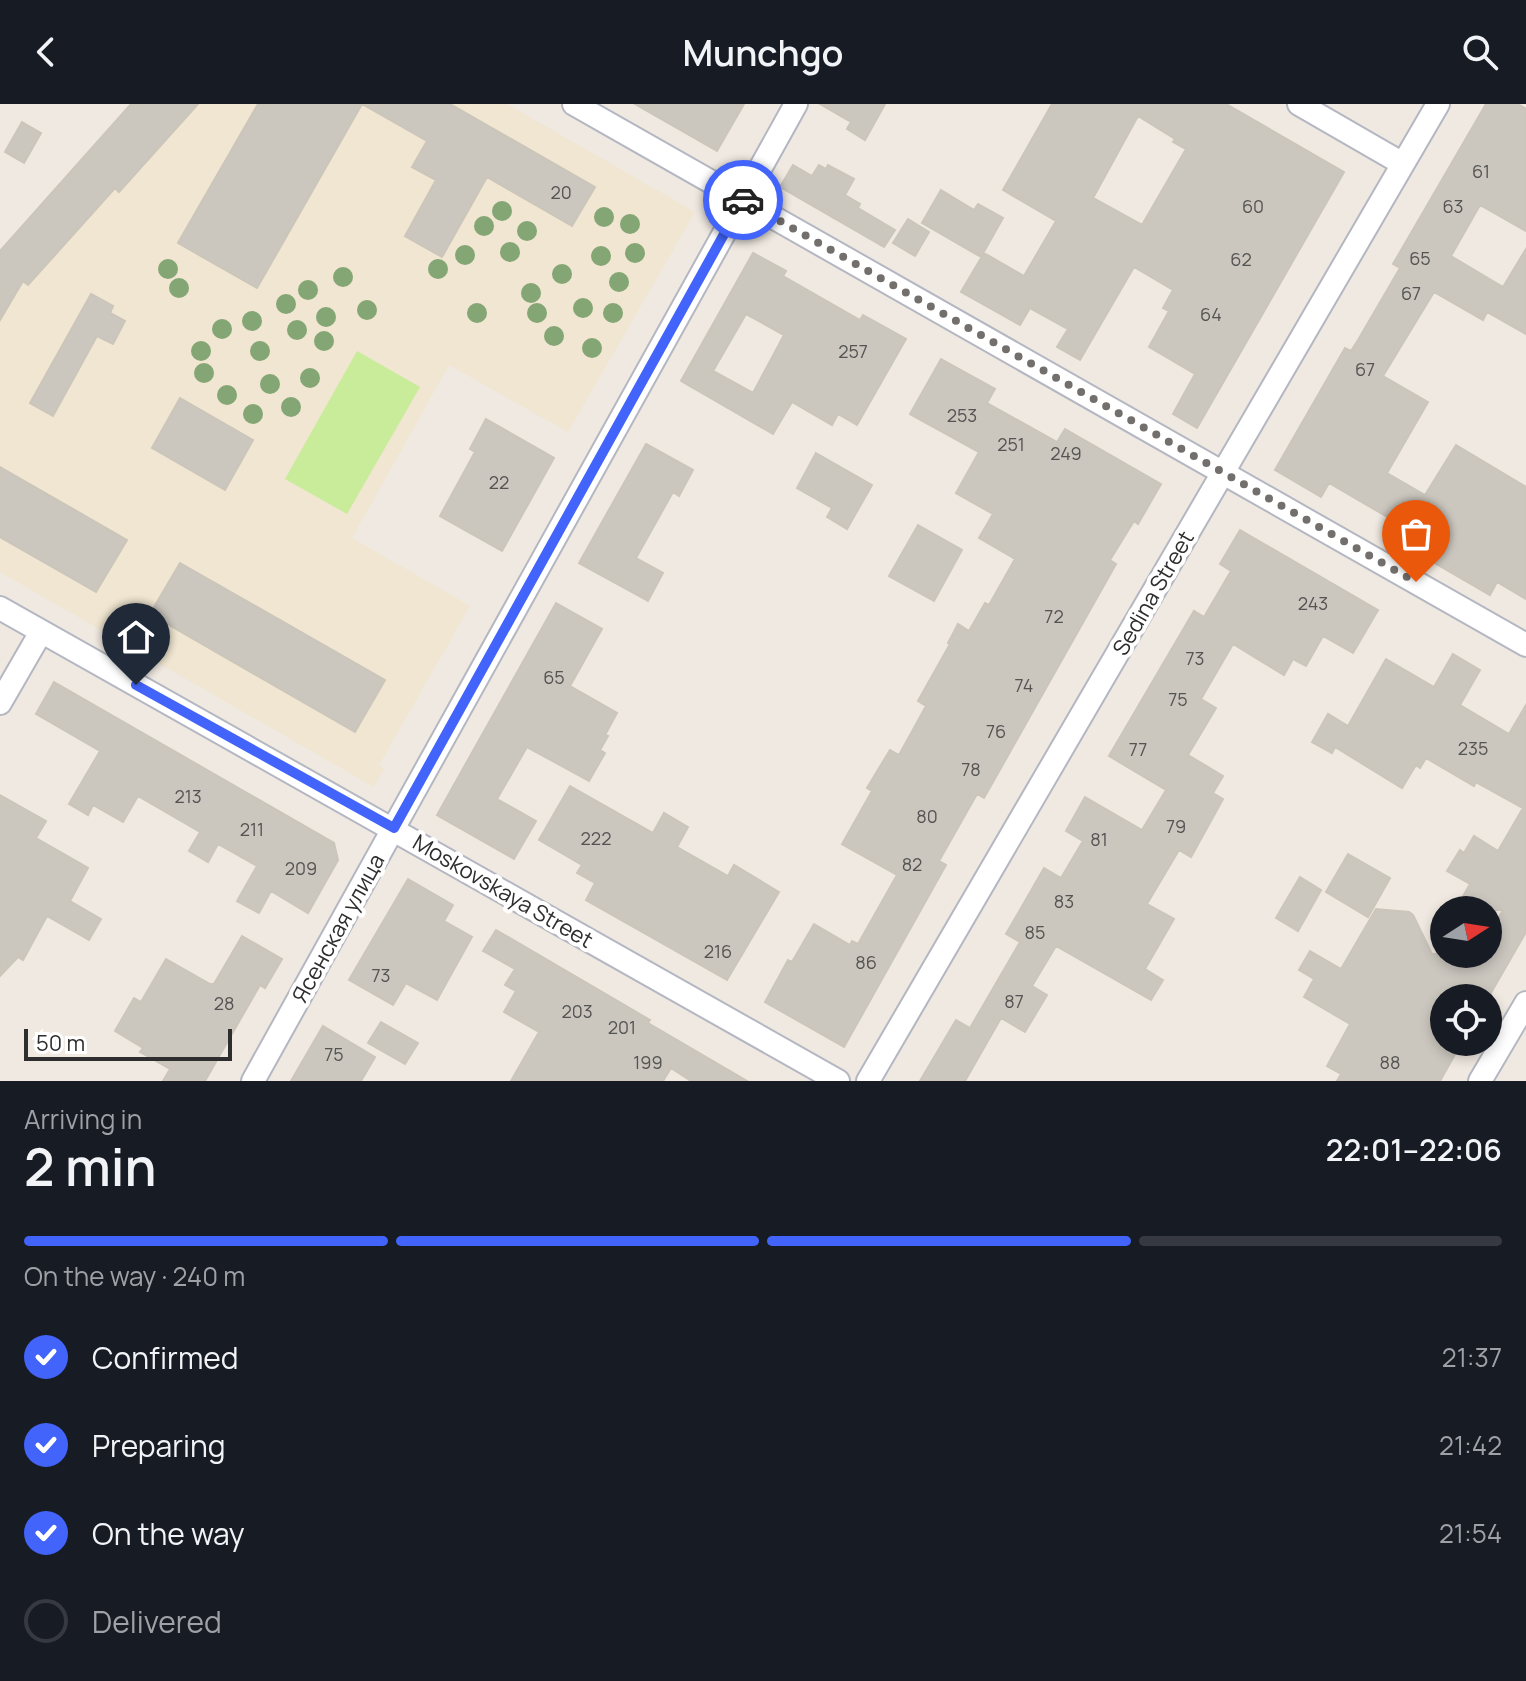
<!DOCTYPE html>
<meta charset="utf-8">
<style>
body{margin:0;font-family:Manrope,sans-serif;background:#20242c;color:#f1f3f6;height:100vh;display:flex;flex-direction:column;font-size:30px;white-space:nowrap}
*{box-sizing:border-box;margin:0}
p{font-size:26px;color:#9ea1a6}
.icon{flex:none;width:44px;height:44px;fill:none;stroke:currentColor;stroke-width:2;stroke-linecap:round;stroke-linejoin:round}
.map{position:relative;height:977px;overflow:hidden}
.panel{display:flex;flex-direction:column;background:#171b24;flex:1}
.panel>*{flex:none}
.needle{width:52px;rotate:78deg}
.controls{position:absolute;left:1430px;top:792px;display:grid;gap:16px}
.controls a{display:grid;place-items:center;width:72px;height:72px;border-radius:50%;background:#171b24;box-shadow:0 4px 12px #0003;font-size:40px}
.scale{position:absolute;left:24px;bottom:20px;width:208px;box-sizing:border-box;padding-left:8px;border:4px solid #2e2e2e;border-top:0;font-size:22px;line-height:28px;white-space:nowrap;color:#2e2e2e;-webkit-text-stroke:6px #fff;paint-order:stroke}
.pin{position:absolute;display:grid;place-items:center;width:68px;height:68px;color:#fff;margin:-82px -34px;border-radius:50% 50% 50% 0;rotate:-45deg;box-shadow:0 0 8px #0007}
.pin .icon{rotate:45deg}
.courier{position:absolute;display:grid;place-items:center;width:80px;height:80px;margin:-40px;border:6px solid #4264fb;border-radius:50%;background:#fff;color:#222;box-shadow:0 2px 10px #0007}
.headline em{font-style:normal;font-weight:600}
.headline div{display:flex;flex-direction:column-reverse}
.headline{display:flex;align-items:center;justify-content:space-between;height:136px;padding:0 24px}
h1{font-size:52px;font-weight:600;line-height:60px}
.bar{display:grid;grid-template-columns:repeat(4,1fr);gap:12px 8px;align-content:center;height:96px;padding:0 24px}
.bar i{height:10px;border-radius:6px;background:#363941}
.bar .on{background:#4264fb}
.bar p{grid-column:span 4}
ol{padding:0 24px;list-style:none}
li{display:flex;align-items:center;gap:24px;height:88px}
li p{margin-inline-start:auto}
li .icon{padding:8px;border-radius:50%;background:#4264fb;color:#fff;stroke-width:4}
li:last-child{color:#9ea1a6}
li i{width:44px;height:44px;border:4px solid #363941;border-radius:50%}
header{display:flex;justify-content:space-between;align-items:center;height:104px;padding:0 24px;background:#171b24;font-size:36px;font-weight:600}
.map>svg:first-child{display:block}
.education{fill:#f0e6d1}
.pitch{fill:#c9ec9a}
.building{fill:#cbc7bf;stroke:#cbc5ba;stroke-width:2;fill-rule:evenodd}
.lines{fill:none;stroke-linecap:round;stroke-linejoin:round}
.minor-casing{stroke:#b4b7c1;stroke-width:26}
.minor{stroke:#fff;stroke-width:22}
.tree{fill:#84a574}
.done{stroke:#726f6d;stroke-width:8;stroke-dasharray:0 14.4}
.route{stroke:#4264fb;stroke-width:10}
.labels{text-anchor:middle;stroke-width:8;stroke-linejoin:round;paint-order:stroke}
.number-label{font-size:18px;fill:#555452}
.street-label{font-size:22px;fill:#2e2e2e;stroke:#fff}
</style>
<header><svg class="icon" aria-label="back" viewBox="0 0 24 24"><path d="M15 5l-7 7 7 7"/></svg>Munchgo<svg class="icon" aria-label="search" viewBox="0 0 24 24"><circle cx="10" cy="10" r="6"/><path d="M15 15l6 6"/></svg></header>
<div class="map">
<svg width="1526" height="977" viewBox="0 0 1526 977">
<rect width="100%" height="100%" fill="#efe9e1"/>
<path class="education" d="M131,0H185L193,6L200,0H507L695,108L568,328L449,261L352,434L470,502L379,661L384,665L374,683L0,468V147Z"/>
<path class="pitch" d="M357,247L420,283L347,410L285,375Z"/>
<path class="building" d="M131,0H198L119,88L115,84L28,181L23,177L0,216V147Z
M258,0H450L595,83L572,122L487,73L442,153L405,132L436,76L412,63L427,37L362,0L257,184L178,139Z
M635,0H744L717,47Z
M820,0H885L865,36L847,25L851,18Z
M1052,0H1226L1344,68L1197,324L1173,310L1195,270L1149,243L1169,207L1163,204L1173,186L1134,163L1080,256L1057,243L1068,225L1030,204L1020,221L961,188L984,149L1024,172L1056,117L1003,86ZM1138,12L1175,35L1173,38L1186,45L1142,121L1093,94Z
M1486,0H1518L1526,5V127L1480,101L1451,152L1503,183L1526,145V230L1487,208L1483,216L1434,188L1383,272L1428,298L1387,369L1425,391L1456,341L1526,383V495L1497,478L1490,491L1388,432L1396,418L1329,379L1321,393L1275,366L1345,244L1351,247L1358,236L1400,164L1393,160Z
M22,18L41,29L24,59L5,48Z
M793,61L812,72L819,61L826,65L828,61L854,75L845,91L860,100L858,104L895,126L884,143L780,83Z
M941,86L974,106L978,100L1003,114L981,153L922,119Z
M908,115L929,128L915,152L893,139Z
M753,149L786,167L783,172L860,216L863,211L906,235L857,321L838,310L832,321L792,298L773,330L681,277ZM746,210L784,231L753,289L713,267Z
M91,190L113,202L110,209L125,217L113,240L97,232L53,312L30,299Z
M941,255L995,285L987,299L1057,338L1065,325L1161,380L1138,420L1134,417L1110,456L1116,460L984,694L977,690L939,757L946,761L844,943L765,898L788,856L792,858L814,820L850,841L852,837L858,840L897,771L842,740L872,687L867,684L890,646L899,651L926,602L918,597L950,540L948,539L958,520L969,527L985,499L989,501L1015,455L979,434L993,410L956,389L979,348L910,310Z
M180,294L253,336L225,386L152,344Z
M486,315L554,354L502,447L440,412L475,348L470,345Z
M646,340L693,366L679,392L673,388L636,454L663,469L648,497L579,459Z
M816,349L872,381L847,425L827,413L832,404L797,384Z
M0,363L127,436L96,488L0,433Z
M918,421L962,446L934,497L889,472Z
M1240,426L1378,506L1353,549L1323,532L1306,562L1293,555L1284,571L1233,540L1201,595L1216,604L1188,651L1223,672L1213,689L1223,695L1191,753L1179,746L1147,800L1174,815L1145,865L1163,876L1151,896L1056,842L1032,882L1047,891L1025,928L1001,914L965,977H920L956,916L970,924L1020,838L1006,830L1044,764L1061,774L1083,737L1066,727L1085,693L1142,726L1166,686L1109,652L1194,507L1204,513L1231,467L1220,460Z
M180,459L385,576L355,628L150,510Z
M556,499L602,525L570,582L617,609L605,631L608,632L600,646L605,649L589,677L527,643L497,695L536,717L514,755L437,711Z
M1453,550L1480,566L1460,601L1509,630L1526,601V828L1488,894H1444V938H1462L1440,977H1337L1341,970L1327,962L1350,920L1304,893L1314,875L1299,866L1310,847L1341,865L1376,805L1409,808L1413,811L1432,850H1488V832L1503,806H1455L1470,780L1447,767L1460,746L1464,749L1474,732L1498,747L1523,704L1476,678L1474,682L1426,654L1420,664L1416,661L1402,684L1335,643L1332,649L1312,638L1328,610L1348,622L1386,555L1434,583Z
M54,578L334,739L338,756L308,809L271,787L259,809L237,797L257,762L218,740L208,758L189,747L200,728L138,692L123,718L93,701L88,711L69,700L100,647L36,610Z
M570,682L653,729L664,709L688,723L677,743L728,772L734,761L779,788L727,876L586,796L595,779L577,769L582,761L539,736Z
M0,691L46,717L36,734L88,764L70,797L101,815L89,836L47,812L23,856L18,853L0,872Z
M1348,750L1390,774L1368,813L1326,788Z
M1300,773L1321,786L1298,827L1276,814Z
M408,775L453,801L444,817L472,833L437,896L406,879L393,901L349,876Z
M496,826L650,916L648,919L747,977H691L671,964L663,977H511L539,928L504,908L516,887L505,881L515,865L483,847Z
M242,832L282,855L265,884L260,881L205,977H163L170,965L140,948L143,944L115,927L134,894L141,898L166,855L210,880H214Z
M381,918L418,939L405,960L368,939Z
M323,922L375,953L361,977H291Z"/>
<g class="lines">
<defs>
<path id="minor" d="M574,0L1526,541
M1299,0L1403,60
M0,504L838,977
M0,599L41,528
M253,977L796,0
M868,977L1438,0
M1480,977L1526,899"/>
</defs>
<use href="#minor" class="minor-casing"/>
<use href="#minor" class="minor"/>
</g>
<g class="tree">
<circle cx="502" cy="107" r="10"/>
<circle cx="604" cy="113" r="10"/>
<circle cx="630" cy="120" r="10"/>
<circle cx="484" cy="122" r="10"/>
<circle cx="527" cy="127" r="10"/>
<circle cx="510" cy="148" r="10"/>
<circle cx="635" cy="149" r="10"/>
<circle cx="465" cy="151" r="10"/>
<circle cx="601" cy="152" r="10"/>
<circle cx="168" cy="165" r="10"/>
<circle cx="438" cy="165" r="10"/>
<circle cx="562" cy="170" r="10"/>
<circle cx="343" cy="173" r="10"/>
<circle cx="619" cy="178" r="10"/>
<circle cx="179" cy="184" r="10"/>
<circle cx="308" cy="186" r="10"/>
<circle cx="531" cy="189" r="10"/>
<circle cx="286" cy="200" r="10"/>
<circle cx="583" cy="204" r="10"/>
<circle cx="367" cy="206" r="10"/>
<circle cx="477" cy="209" r="10"/>
<circle cx="537" cy="209" r="10"/>
<circle cx="613" cy="209" r="10"/>
<circle cx="326" cy="213" r="10"/>
<circle cx="252" cy="217" r="10"/>
<circle cx="222" cy="225" r="10"/>
<circle cx="297" cy="226" r="10"/>
<circle cx="554" cy="232" r="10"/>
<circle cx="324" cy="237" r="10"/>
<circle cx="592" cy="244" r="10"/>
<circle cx="201" cy="247" r="10"/>
<circle cx="260" cy="247" r="10"/>
<circle cx="204" cy="269" r="10"/>
<circle cx="310" cy="274" r="10"/>
<circle cx="270" cy="280" r="10"/>
<circle cx="227" cy="291" r="10"/>
<circle cx="291" cy="303" r="10"/>
<circle cx="253" cy="310" r="10"/>
</g>
<g class="lines">
<path class="done" d="M743,96L1416,478"/>
<path class="route" d="M136,581L394,724L743,96"/>
</g>
<g class="labels">
<g class="number-label">
<text x="1481" y="74">61</text>
<text x="561" y="95">20</text>
<text x="1253" y="109">60</text>
<text x="1453" y="109">63</text>
<text x="1420" y="161">65</text>
<text x="1241" y="162">62</text>
<text x="1411" y="196">67</text>
<text x="1211" y="217">64</text>
<text x="853" y="254">257</text>
<text x="1365" y="272">67</text>
<text x="962" y="318">253</text>
<text x="1011" y="347">251</text>
<text x="1066" y="356">249</text>
<text x="499" y="385">22</text>
<text x="1313" y="506">243</text>
<text x="1054" y="519">72</text>
<text x="1195" y="561">73</text>
<text x="554" y="580">65</text>
<text x="1024" y="588">74</text>
<text x="1178" y="602">75</text>
<text x="996" y="634">76</text>
<text x="1473" y="651">235</text>
<text x="1138" y="652">77</text>
<text x="971" y="672">78</text>
<text x="188" y="699">213</text>
<text x="927" y="719">80</text>
<text x="1176" y="729">79</text>
<text x="252" y="732">211</text>
<text x="596" y="741">222</text>
<text x="1099" y="742">81</text>
<text x="912" y="767">82</text>
<text x="301" y="771">209</text>
<text x="1064" y="804">83</text>
<text x="1035" y="835">85</text>
<text x="718" y="854">216</text>
<text x="866" y="865">86</text>
<text x="381" y="878">73</text>
<text x="1014" y="904">87</text>
<text x="224" y="906">28</text>
<text x="577" y="914">203</text>
<text x="622" y="930">201</text>
<text x="334" y="957">75</text>
<text x="648" y="965">199</text>
<text x="1390" y="965">88</text>
</g>
<g class="street-label">
<text transform="translate(1153 489) rotate(-60)" y="8">Sedina Street</text>
<text transform="translate(503 787) rotate(30)" y="8">Moskovskaya Street</text>
<text transform="translate(338 824) rotate(-61)" y="8">Ясенская улица</text>
</g>
</g>
</svg>
<div class="controls">
<a><svg class="needle" viewBox="-14 -14 28 28"><path d="M0-13l5 13h-10z" fill="#e53935"/><path d="M0 13l5-13h-10z" fill="#9ea1a6"/></svg></a>
<a><svg class="icon" aria-label="locate" viewBox="0 0 24 24"><circle cx="12" cy="12" r="6"/><path d="M12 2v4M12 18v4M2 12h4M18 12h4"/></svg></a>
</div>
<div class="scale">50 m</div>
<div class="pin" style="left:1416px;top:478px;background:#ea580c"><svg class="icon" aria-label="bag" viewBox="0 0 24 24"><path d="M5 8h14l-1 12H6zM9 8a3 3 0 0 1 6 0"/></svg></div>
<div class="pin" style="left:136px;top:581px;background:#1f2937"><svg class="icon" aria-label="home" viewBox="0 0 24 24"><path d="M3 11l9-7 9 7M6 9v11h12V9"/></svg></div>
<div class="courier" style="left:743px;top:96px"><svg class="icon" aria-label="car" viewBox="0 0 24 24"><path d="M5 17H2v-5l4-1 3-4h7l3 4 3 1v5h-3M9 17h6M6 11h13"/><circle cx="7" cy="17" r="2"/><circle cx="17" cy="17" r="2"/></svg></div>
</div>
<section class="panel">
<div class="headline"><div><h1>2 min</h1><p>Arriving in</p></div><em>22:01–22:06</em></div>
<div class="bar"><i class="on"></i><i class="on"></i><i class="on"></i><i></i><p>On the way · 240 m</p></div>
<ol>
<li><svg class="icon" aria-label="check" viewBox="0 0 24 24"><path d="M5 12l5 5 9-10"/></svg>Confirmed<p>21:37</p></li>
<li><svg class="icon" aria-label="check" viewBox="0 0 24 24"><path d="M5 12l5 5 9-10"/></svg>Preparing<p>21:42</p></li>
<li><svg class="icon" aria-label="check" viewBox="0 0 24 24"><path d="M5 12l5 5 9-10"/></svg>On the way<p>21:54</p></li>
<li><i></i>Delivered</li>
</ol>
</section>
